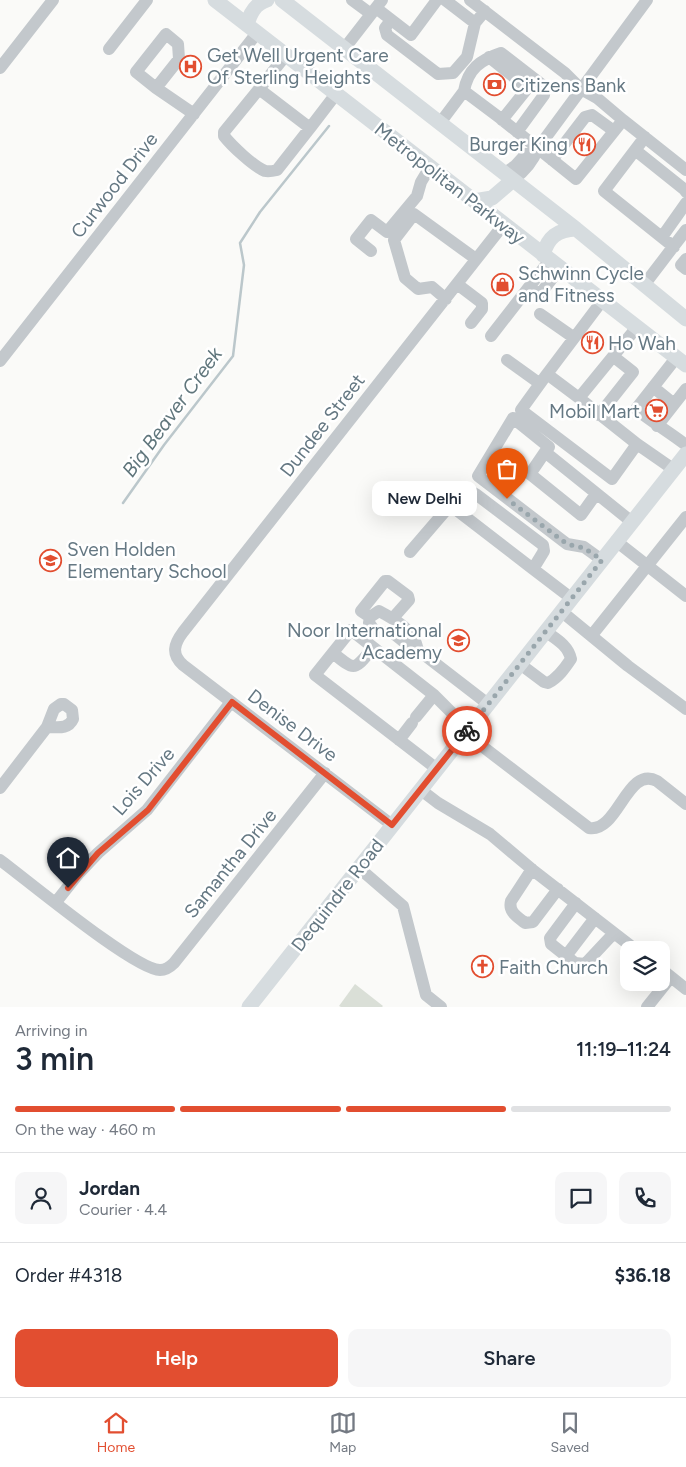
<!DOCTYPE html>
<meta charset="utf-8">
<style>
body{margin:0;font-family:Figtree,sans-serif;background:#f6f6f7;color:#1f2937;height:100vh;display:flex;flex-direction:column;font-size:19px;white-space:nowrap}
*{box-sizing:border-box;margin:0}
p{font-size:16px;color:#747a83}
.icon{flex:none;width:28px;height:28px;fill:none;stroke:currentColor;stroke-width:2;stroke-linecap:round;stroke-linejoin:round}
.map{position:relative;height:1007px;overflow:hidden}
.details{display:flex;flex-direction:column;background:#fff;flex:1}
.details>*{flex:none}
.buttons{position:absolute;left:620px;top:941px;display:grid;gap:10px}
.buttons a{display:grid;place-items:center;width:50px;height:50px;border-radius:10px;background:#fff;box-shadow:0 5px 20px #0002;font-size:25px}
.pin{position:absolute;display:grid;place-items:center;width:42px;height:42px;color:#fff;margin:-51px -21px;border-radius:50% 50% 50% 0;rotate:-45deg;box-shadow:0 0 5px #0007}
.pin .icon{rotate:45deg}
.courier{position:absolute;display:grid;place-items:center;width:50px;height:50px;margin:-25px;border:4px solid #e24e30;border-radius:50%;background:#fff;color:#222;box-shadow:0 1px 6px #0007}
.bubble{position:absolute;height:35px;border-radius:10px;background:#fff;box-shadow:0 5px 20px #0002;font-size:16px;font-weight:600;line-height:35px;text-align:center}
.summary em{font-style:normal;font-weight:600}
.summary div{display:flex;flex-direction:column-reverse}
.summary{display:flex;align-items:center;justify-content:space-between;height:85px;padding:0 15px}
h1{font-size:32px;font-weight:600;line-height:38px}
.bar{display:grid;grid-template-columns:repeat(4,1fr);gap:8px 5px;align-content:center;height:60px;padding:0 15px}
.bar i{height:6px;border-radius:4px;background:#e0e1e3}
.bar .active{background:#e24e30}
.bar p{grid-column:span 4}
.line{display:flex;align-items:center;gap:12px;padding:0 15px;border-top:1px solid #e0e1e3}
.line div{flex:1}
.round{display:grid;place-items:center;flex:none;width:52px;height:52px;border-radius:10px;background:#f6f6f7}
.button{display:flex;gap:10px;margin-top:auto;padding:10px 15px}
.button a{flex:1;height:58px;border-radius:10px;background:#e24e30;color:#fff;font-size:20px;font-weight:600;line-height:58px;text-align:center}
.button a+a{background:#f6f6f7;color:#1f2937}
.tabs{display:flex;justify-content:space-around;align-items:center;height:70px;border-top:1px solid #e0e1e3;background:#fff;font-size:14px;color:#747a83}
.tabs a{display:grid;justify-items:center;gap:2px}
.tabs .active{color:#e24e30}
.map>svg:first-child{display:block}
.garden{fill:#dadfd7}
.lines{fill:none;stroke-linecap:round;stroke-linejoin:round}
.stream{stroke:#bbc7cb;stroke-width:2.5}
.minor{stroke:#c3c8cc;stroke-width:12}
.major{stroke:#d6dcdf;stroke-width:15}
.done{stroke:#99a6ac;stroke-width:5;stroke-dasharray:0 9}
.route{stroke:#e24e30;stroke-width:6}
.labels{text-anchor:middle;stroke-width:5;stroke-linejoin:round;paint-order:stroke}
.poi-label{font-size:19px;fill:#657883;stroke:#fff;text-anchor:start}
.street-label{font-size:19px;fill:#657883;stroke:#fff}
.water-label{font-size:20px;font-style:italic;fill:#60767c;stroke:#fff}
</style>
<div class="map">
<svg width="686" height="1007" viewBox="0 0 686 1007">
<rect width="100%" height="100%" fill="#fafaf8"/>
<path class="garden" d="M355,984L383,1006L382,1007H341L339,1006Z"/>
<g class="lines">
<path class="stream" d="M123,503L164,445L233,356L244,265L240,243L260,212L329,126"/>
<path class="minor" d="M352,0L371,14
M445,0L475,23
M470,0L565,73L581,89L597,98L623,120L686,170
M376,8L411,35L437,0
M391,20L385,28L387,35L438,74L453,73L467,57L475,23L485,11
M109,49L147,0
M344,49L382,0
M286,55L259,89L310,128L336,94
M489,57L525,86L526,90L502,120
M0,68L53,0
M156,88L179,59L178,44L166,34L136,72L156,88L194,114
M259,89L224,132V136C231,145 254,167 265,171C269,172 273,171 277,170L310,128
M464,91C468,69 480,60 501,53L545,87L544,95L517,132
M440,123L464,91L500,118L576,179L623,120
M645,137L604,191L674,247
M635,150L685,190L686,192
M552,160L585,117L592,115L614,131
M505,173L515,166L526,154L538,148
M513,180C525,171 533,162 538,148L647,0
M662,237L686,203
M371,251L356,239L371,220L387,232L417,196L421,182L430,167
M686,259L681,265L686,269
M457,284L482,303V309L471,323
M644,285L686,230
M529,287L537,293H541L560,268
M446,299L432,287L418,289L405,278L394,240L414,214L476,259
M540,314L573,337
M637,327L579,398L637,444L673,469
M491,336L550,260
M676,358L636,409C652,422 669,432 686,445
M507,360L539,383
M0,361L257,33
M547,374L521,410L612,479L637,444
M653,387L674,404
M579,398L547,374L602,301
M599,415L633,372L614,357
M657,426L686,389
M545,452L549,447L513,418L478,476L567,544L584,547L602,560
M596,494L581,515L530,474L545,452L632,522
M450,505L533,569
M616,541L686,596
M410,552L465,488L477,495L543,545L544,551L533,569L571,598
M561,611L628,666L686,709
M370,617L369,623L375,631L393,633L413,649L418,650L488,704
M370,617L361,611L385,581H388L408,596L409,600L393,618
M370,617L379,611C396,620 414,630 418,650
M592,635L686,517
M333,653C356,672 354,670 373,648
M520,664L544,682L548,683C558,678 565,668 571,659C568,645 556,639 545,631
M416,717L434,695
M465,733L589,828C618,833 627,765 657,781L686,804
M399,740L412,723
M437,769L315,675L351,630L434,695L453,714L470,727
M0,788L47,727L54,709L61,704H64L72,710L73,719C68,730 57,727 47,727
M421,790L438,803L490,834L534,871L636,950
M392,825L183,665C171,654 174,644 183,632L504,224
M0,860C26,879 135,970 160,970C166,970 170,967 174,963L325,773
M359,868L403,906L426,995L441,1007
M532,869L511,901C508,912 518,917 525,923L533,922L558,889
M56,902L79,873L98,853L147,810L231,702
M576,903L550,938L551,944L575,963L585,964L614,933
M566,956L595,918
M661,969L686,989
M647,1007L671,977"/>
<path class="major" d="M215,0L686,365
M282,0L576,229L686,319
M247,25C250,13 255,4 267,0
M474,201L492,198L513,180
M543,255C548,237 557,230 576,229
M249,1007L686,454"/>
</g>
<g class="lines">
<path class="done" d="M467,731L602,560L584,548L567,544L507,499"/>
<path class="route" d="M68,888L98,853L148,810L232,702L392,825L467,731"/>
</g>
<defs>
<symbol id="hospital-ring" viewBox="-11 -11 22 22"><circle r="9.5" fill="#fff" stroke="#e24e30" stroke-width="1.5"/><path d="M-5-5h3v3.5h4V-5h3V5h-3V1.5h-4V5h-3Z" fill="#e24e30"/></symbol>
<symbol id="bank-ring" viewBox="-11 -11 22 22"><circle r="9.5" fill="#fff" stroke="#e24e30" stroke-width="1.5"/><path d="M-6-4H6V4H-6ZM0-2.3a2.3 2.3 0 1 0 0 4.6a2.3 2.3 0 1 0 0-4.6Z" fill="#e24e30"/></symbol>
<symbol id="restaurant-ring" viewBox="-11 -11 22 22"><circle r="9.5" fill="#fff" stroke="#e24e30" stroke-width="1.5"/><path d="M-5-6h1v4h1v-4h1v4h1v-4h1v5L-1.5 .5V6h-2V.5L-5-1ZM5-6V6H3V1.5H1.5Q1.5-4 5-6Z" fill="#e24e30"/></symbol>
<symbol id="shop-ring" viewBox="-11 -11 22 22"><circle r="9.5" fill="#fff" stroke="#e24e30" stroke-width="1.5"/><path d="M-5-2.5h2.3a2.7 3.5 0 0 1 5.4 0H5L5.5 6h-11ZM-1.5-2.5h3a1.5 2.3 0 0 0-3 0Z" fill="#e24e30"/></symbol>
<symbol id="supermarket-ring" viewBox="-11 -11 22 22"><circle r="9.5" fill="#fff" stroke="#e24e30" stroke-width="1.5"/><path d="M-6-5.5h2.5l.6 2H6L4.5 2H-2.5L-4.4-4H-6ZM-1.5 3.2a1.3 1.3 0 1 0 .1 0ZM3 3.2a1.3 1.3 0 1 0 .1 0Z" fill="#e24e30"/></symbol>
<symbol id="school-ring" viewBox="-11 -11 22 22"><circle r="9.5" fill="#fff" stroke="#e24e30" stroke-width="1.5"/><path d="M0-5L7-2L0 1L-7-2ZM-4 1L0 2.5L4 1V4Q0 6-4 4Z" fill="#e24e30"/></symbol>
<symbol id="church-ring" viewBox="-11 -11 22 22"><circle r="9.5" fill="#fff" stroke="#e24e30" stroke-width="1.5"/><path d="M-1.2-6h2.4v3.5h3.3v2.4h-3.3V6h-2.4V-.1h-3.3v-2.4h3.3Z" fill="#e24e30"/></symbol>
</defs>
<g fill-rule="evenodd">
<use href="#hospital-ring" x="178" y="54" width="25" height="25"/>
<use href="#bank-ring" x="482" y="72" width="25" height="25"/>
<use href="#restaurant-ring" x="572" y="132" width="25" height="25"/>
<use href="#shop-ring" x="490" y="272" width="25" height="25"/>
<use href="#restaurant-ring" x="580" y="330" width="25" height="25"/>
<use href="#supermarket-ring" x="644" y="398" width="25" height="25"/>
<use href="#school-ring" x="38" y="548" width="25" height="25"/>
<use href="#school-ring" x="446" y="628" width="25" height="25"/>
<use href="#church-ring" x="470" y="954" width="25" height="25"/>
</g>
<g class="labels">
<g class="poi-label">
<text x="207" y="62">Get Well Urgent Care<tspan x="207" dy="22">Of Sterling Heights</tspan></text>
<text x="511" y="92">Citizens Bank</text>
<text x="568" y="151" text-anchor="end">Burger King</text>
<text x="518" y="280">Schwinn Cycle<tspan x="518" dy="22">and Fitness</tspan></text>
<text x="608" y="350">Ho Wah</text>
<text x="640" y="418" text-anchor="end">Mobil Mart</text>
<text x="67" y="556">Sven Holden<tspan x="67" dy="22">Elementary School</tspan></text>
<text x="442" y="637" text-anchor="end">Noor International<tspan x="442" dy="22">Academy</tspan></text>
<text x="499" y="974">Faith Church</text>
</g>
<g class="street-label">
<text transform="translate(450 183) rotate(38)" y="7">Metropolitan Parkway</text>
<text transform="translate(114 185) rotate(-52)" y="7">Curwood Drive</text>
<text transform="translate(322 425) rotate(-52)" y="7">Dundee Street</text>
<text transform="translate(293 725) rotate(37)" y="7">Denise Drive</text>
<text transform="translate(143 781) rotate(-49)" y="7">Lois Drive</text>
<text transform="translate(230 863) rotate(-51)" y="7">Samantha Drive</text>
<text transform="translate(337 895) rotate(-52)" y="7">Dequindre Road</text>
</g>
<g class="water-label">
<text transform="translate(172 412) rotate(-54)" y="7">Big Beaver Creek</text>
</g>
</g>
</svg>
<div class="buttons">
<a><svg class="icon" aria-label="layers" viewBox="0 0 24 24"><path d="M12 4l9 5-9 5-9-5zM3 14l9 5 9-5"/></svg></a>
</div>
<div class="pin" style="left:507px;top:499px;background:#ea580c"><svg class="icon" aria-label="bag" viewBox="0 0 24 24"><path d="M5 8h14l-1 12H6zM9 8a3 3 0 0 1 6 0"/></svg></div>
<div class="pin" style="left:68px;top:888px;background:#1f2937"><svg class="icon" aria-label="home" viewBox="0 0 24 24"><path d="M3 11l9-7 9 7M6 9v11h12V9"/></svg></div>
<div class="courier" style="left:467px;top:731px"><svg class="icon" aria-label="bike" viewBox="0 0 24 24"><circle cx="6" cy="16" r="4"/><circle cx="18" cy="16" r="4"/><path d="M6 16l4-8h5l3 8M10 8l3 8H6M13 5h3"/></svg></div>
<div class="bubble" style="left:372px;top:481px;width:105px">New Delhi</div>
</div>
<section class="details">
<div class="summary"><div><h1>3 min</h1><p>Arriving in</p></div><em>11:19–11:24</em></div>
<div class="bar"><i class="active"></i><i class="active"></i><i class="active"></i><i></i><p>On the way · 460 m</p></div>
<div class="line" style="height:90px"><a class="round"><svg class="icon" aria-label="person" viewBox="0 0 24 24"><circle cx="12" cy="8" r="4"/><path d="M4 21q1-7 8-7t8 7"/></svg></a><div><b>Jordan</b><p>Courier · 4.4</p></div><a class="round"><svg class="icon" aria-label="chat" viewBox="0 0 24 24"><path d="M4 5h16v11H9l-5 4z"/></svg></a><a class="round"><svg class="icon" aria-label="phone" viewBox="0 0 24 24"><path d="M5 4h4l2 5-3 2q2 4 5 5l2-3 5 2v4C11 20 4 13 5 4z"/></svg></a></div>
<div class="line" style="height:65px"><div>Order #4318</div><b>$36.18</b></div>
<div class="button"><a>Help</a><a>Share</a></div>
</section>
<nav class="tabs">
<a class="active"><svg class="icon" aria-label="home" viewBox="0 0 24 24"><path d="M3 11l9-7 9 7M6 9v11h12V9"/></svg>Home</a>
<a><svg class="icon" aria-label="map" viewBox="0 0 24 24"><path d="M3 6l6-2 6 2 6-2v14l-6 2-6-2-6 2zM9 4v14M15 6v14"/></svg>Map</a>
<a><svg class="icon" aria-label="saved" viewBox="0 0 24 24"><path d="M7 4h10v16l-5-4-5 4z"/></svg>Saved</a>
</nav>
